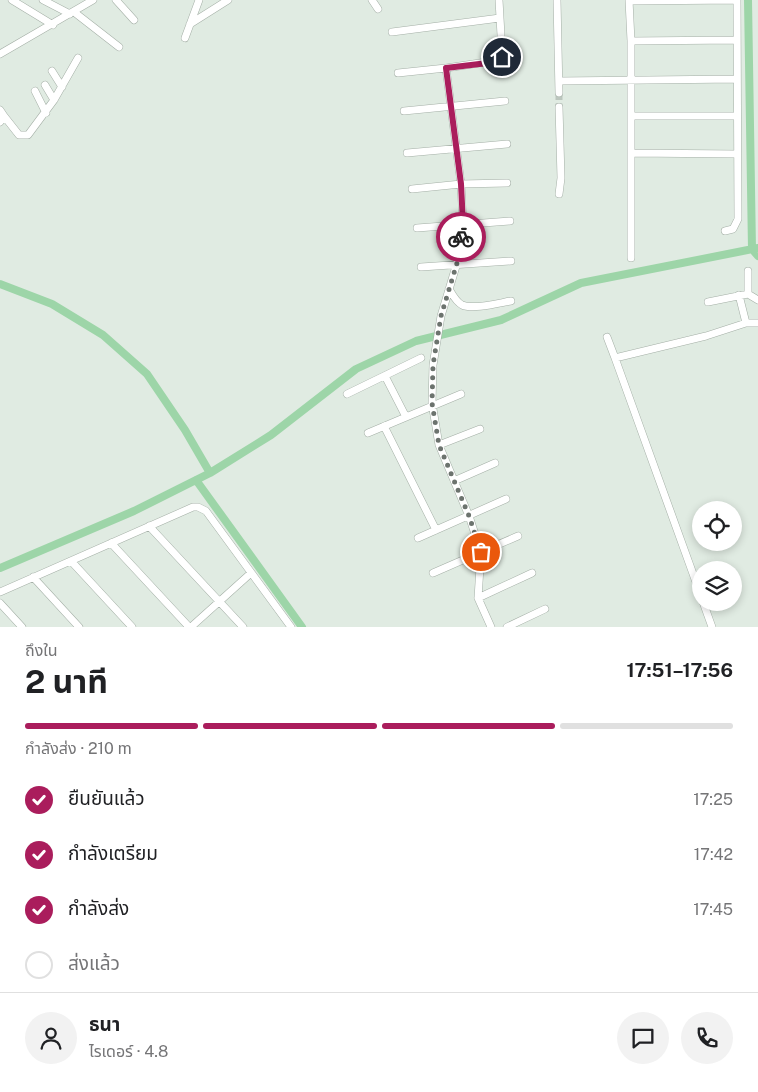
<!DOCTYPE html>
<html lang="th">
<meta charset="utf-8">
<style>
body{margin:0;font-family:"Public Sans","Noto Sans Thai",sans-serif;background:#f2f2f2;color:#202124;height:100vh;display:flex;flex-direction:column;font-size:19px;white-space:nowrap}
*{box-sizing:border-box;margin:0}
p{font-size:16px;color:#757577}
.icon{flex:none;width:28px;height:28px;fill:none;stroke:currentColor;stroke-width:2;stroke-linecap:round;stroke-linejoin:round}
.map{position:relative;height:627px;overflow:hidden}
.drawer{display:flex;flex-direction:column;background:#fff;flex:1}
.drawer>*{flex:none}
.controls{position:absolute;left:692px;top:501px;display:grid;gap:10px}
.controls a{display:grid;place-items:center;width:50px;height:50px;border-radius:50%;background:#fff;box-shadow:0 2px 8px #0003;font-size:25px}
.pin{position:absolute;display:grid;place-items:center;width:42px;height:42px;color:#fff;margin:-21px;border:2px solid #fff;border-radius:50%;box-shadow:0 1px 5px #0007}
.courier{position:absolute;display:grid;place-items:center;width:50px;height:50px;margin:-25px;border:4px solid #aa1d5c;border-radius:50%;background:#fff;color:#222;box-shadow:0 1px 6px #0007}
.overview em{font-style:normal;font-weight:700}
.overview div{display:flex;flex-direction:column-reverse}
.overview{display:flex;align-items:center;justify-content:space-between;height:85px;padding:0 25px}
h1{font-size:32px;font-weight:700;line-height:38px}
.bar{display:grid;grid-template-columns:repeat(4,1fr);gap:8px 5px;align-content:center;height:60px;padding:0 25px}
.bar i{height:6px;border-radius:4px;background:#e0e0e0}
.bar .current{background:#aa1d5c}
.bar p{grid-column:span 4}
.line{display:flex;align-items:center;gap:12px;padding:0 25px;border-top:1px solid #e0e0e0}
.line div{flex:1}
.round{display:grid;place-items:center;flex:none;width:52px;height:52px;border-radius:26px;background:#f2f2f2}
ol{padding:0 25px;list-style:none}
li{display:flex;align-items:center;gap:15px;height:55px}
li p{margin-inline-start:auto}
li .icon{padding:5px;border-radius:50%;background:#aa1d5c;color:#fff;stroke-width:4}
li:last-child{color:#757577}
li i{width:28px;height:28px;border:2px solid #e0e0e0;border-radius:50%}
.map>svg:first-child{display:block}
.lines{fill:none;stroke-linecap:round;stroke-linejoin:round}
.canal{stroke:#9dd5a8;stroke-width:8}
.minor-tunnel{stroke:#bcc6be;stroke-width:7;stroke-dasharray:7 3.5;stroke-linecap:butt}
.minor-casing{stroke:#a4afa6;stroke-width:8}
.minor{stroke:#fff;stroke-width:7}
.done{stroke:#6c736e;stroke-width:5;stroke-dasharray:0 9}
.route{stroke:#aa1d5c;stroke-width:6}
</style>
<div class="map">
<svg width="758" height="627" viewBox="0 0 758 627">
<rect width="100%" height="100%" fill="#e0ebe2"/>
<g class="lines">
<path class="canal" d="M748,0L752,249L758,256
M0,284L52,304L103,335L147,374L185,430L210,473
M196,480L302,627
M0,568L134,511L210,473L271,435L356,369L416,341L501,320L581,283L758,248"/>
<path class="minor-tunnel" d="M559,93V107"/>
<defs>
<path id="minor" d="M12,0L53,25
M43,0L70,14
M116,0L134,20
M372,0L378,9
M557,0L559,93
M629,0L631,41V258
M629,1L737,0
M74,12L119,47
M190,24L228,0
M392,32L500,18
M185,38L199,0
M631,41L736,40
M0,54L93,0
M52,71L62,87
M398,73L446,68
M559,81L737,79
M45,85L54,100
M35,91L46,113
M559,107L561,178L559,194
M0,110L4,116L0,122
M404,111L505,101
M4,116L19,135H28L54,100L78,58
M631,116H737
M407,153L507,144
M631,153L737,154
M412,189L461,184L507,183
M417,228L510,221
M725,231L733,229L738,219L737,0
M421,267L511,261
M748,271V294
M449,289C452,294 456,302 462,305C473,310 499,303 511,301
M708,302L748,294L758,300
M746,323H758
M607,337L615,358
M385,376L406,417
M347,394L421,358
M384,426L436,530
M368,433L461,394
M439,445L480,429
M454,481L495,463
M149,526L243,627
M418,538L506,499
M111,543L189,627
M71,561L132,627
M433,573L518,536
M33,577L79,627
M0,592L193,507H198L206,511L291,627
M701,596L615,358L706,336L746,323L739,295
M478,598L532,573
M703,602L712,627
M0,603L22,627
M191,627L251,573
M491,627L478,598L481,552L469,516L439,445L432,403L433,365L441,316L457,263L463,224L461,184L446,68L500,60L502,53L499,0
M507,627L545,609"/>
</defs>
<use href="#minor" class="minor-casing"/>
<use href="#minor" class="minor"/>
</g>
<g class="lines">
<path class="done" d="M461,237L457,263L441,316L433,365L432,403L439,445L469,516L481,552"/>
<path class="route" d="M461,237L463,224L461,184L446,68L496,62L502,57"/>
</g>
</svg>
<div class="controls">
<a><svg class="icon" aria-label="locate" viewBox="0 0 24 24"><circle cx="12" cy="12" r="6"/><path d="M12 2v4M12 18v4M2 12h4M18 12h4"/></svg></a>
<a><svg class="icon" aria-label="layers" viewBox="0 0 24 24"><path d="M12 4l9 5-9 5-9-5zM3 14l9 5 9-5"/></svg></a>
</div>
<div class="pin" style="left:481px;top:552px;background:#ea580c"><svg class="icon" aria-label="bag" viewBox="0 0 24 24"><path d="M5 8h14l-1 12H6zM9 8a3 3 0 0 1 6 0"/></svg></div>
<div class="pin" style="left:502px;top:57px;background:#1f2937"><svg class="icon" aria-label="home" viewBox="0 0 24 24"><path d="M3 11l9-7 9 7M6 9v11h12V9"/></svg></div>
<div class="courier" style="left:461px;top:237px"><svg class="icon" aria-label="bike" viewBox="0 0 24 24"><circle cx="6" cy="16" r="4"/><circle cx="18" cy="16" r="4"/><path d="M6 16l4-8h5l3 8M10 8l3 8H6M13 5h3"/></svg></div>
</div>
<section class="drawer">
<div class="overview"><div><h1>2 นาที</h1><p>ถึงใน</p></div><em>17:51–17:56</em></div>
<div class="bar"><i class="current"></i><i class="current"></i><i class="current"></i><i></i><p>กำลังส่ง · 210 m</p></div>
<ol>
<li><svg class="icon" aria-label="check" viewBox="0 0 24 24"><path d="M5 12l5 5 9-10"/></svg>ยืนยันแล้ว<p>17:25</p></li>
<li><svg class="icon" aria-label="check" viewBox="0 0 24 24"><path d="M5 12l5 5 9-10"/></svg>กำลังเตรียม<p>17:42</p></li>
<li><svg class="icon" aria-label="check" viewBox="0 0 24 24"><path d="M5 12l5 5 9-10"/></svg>กำลังส่ง<p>17:45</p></li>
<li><i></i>ส่งแล้ว</li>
</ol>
<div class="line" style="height:90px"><a class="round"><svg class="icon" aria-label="person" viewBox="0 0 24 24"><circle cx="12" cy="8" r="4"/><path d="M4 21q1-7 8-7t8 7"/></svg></a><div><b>ธนา</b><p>ไรเดอร์ · 4.8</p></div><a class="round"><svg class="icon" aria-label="chat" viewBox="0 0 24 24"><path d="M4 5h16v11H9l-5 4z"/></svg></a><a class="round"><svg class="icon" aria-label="phone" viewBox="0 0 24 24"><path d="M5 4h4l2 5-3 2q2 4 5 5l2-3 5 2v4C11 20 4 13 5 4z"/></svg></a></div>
</section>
